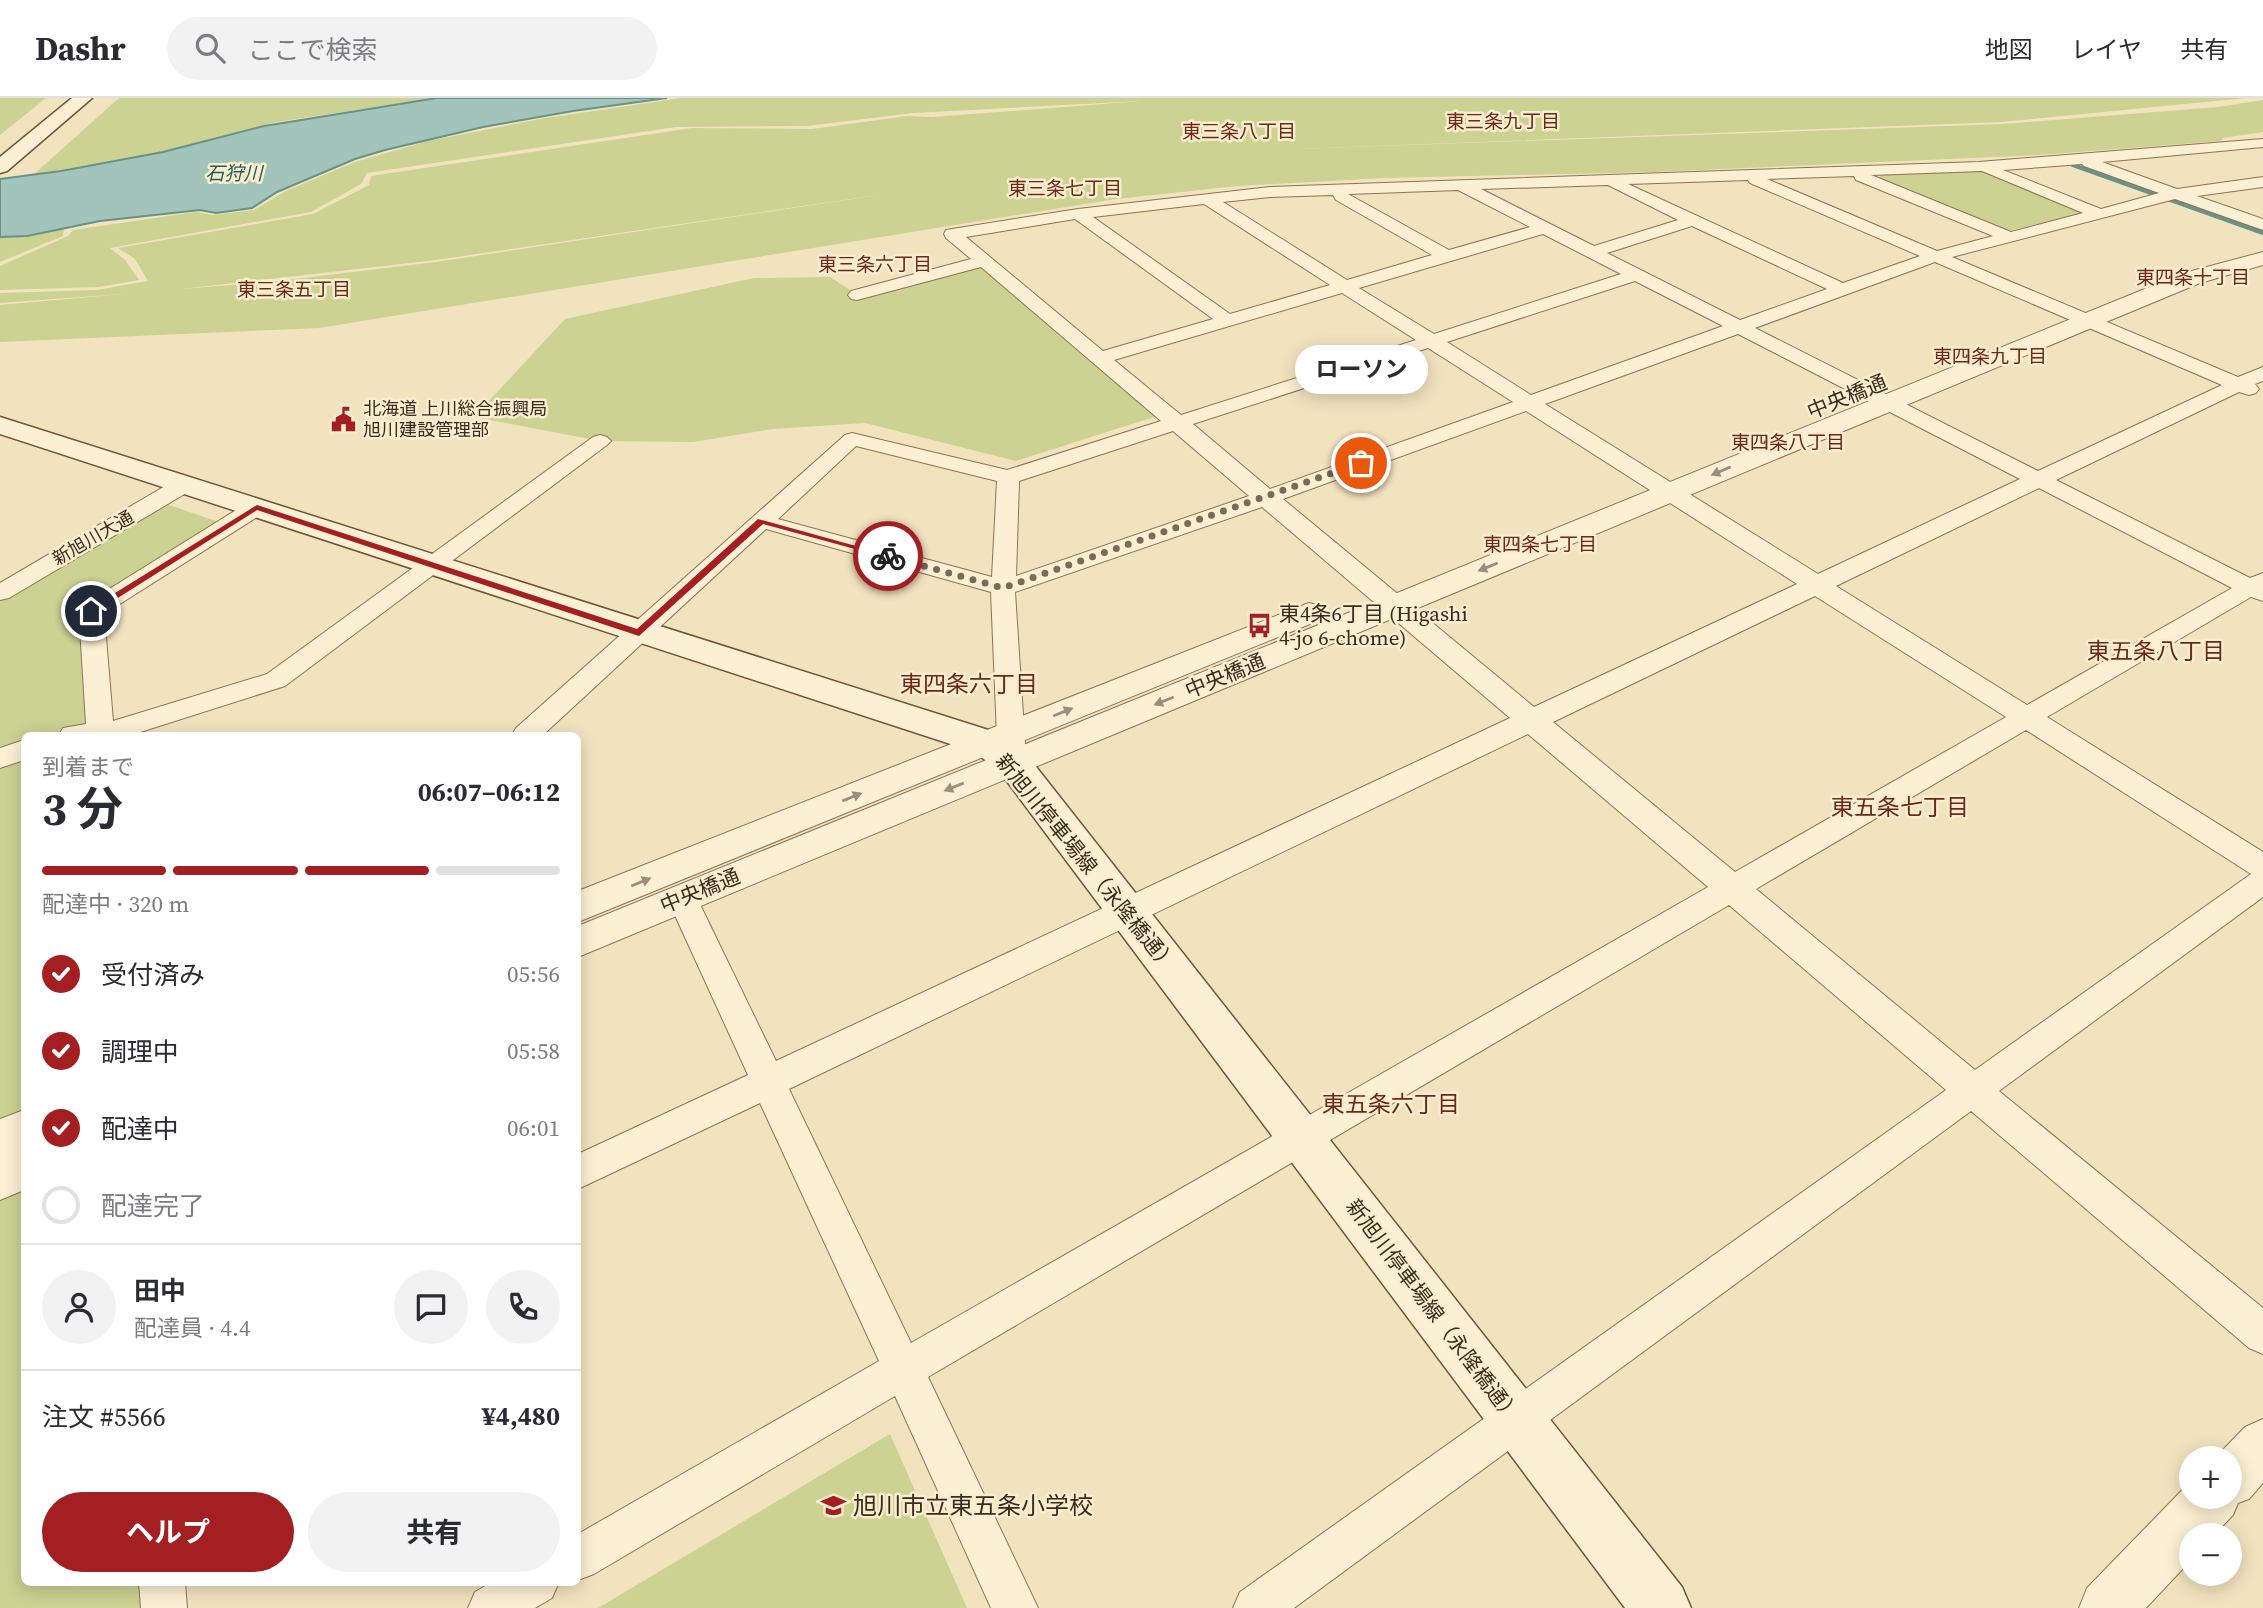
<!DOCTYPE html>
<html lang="ja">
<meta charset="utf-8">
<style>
body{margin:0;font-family:"Source Serif 4","Noto Sans JP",serif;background:#f2f2f3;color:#2b2b33;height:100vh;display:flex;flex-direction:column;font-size:26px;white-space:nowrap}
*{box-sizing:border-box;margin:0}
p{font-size:23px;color:#7c7c81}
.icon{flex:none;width:38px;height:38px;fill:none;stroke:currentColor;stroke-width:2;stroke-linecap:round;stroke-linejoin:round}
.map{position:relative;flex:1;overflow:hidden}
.panel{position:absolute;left:21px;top:634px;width:560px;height:854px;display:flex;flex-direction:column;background:#fff;border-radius:10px;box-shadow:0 4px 18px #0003}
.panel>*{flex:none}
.fabs{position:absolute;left:2179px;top:1348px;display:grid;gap:14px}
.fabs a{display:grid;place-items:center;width:63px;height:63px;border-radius:50%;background:#fff;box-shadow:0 4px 18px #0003;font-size:35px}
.pin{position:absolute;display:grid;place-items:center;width:60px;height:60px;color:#fff;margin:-30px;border:4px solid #fff;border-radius:50%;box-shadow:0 2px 7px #0007}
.courier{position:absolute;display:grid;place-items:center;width:70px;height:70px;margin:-35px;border:5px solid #a31f21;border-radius:50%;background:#fff;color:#222;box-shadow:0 2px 9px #0007}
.bubble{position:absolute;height:49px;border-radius:24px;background:#fff;box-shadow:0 4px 18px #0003;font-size:23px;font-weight:700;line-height:49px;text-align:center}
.head em{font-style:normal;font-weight:700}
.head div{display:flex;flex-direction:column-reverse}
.head{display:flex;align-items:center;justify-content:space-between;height:119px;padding:0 21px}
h1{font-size:46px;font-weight:700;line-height:52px}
.bar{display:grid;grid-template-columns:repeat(4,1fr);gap:10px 7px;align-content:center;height:84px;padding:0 21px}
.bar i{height:9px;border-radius:5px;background:#e1e1e2}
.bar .on{background:#a31f21}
.bar p{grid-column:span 4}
.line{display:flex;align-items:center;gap:18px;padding:0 21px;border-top:2px solid #e1e1e2}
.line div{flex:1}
.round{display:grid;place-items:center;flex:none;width:74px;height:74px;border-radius:37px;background:#f2f2f3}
ol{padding:0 21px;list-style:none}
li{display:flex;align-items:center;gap:21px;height:77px}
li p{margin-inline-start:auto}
li .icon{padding:7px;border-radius:50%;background:#a31f21;color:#fff;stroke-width:4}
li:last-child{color:#7c7c81}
li i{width:38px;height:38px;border:4px solid #e1e1e2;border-radius:50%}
.button{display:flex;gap:14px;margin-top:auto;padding:14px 21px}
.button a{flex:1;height:80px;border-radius:42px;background:#a31f21;color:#fff;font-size:28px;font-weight:700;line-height:80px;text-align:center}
.button a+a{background:#f2f2f3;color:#2b2b33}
header{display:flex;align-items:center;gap:42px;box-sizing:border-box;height:98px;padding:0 35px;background:#fff;border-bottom:2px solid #e1e1e2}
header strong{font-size:33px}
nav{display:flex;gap:38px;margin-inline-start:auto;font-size:24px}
.search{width:490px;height:63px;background:#f2f2f3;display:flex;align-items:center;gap:18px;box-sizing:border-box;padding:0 24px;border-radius:38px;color:#7c7c81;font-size:26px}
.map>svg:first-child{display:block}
.green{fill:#cbd292;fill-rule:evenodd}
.water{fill:#a3c4ba;stroke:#699388;stroke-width:2}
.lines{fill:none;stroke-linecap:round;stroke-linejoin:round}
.stream{stroke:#699388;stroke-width:4.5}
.minor-casing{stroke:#8d7355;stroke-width:2}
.tertiary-casing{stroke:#8d7355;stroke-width:2}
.secondary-casing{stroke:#6f5439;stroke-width:3}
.minor{fill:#fcf0d4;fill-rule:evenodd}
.tertiary{fill:#fcf0d4;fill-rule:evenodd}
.secondary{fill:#fcf0d4;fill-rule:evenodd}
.oneway{fill:#9c8e78}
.route{fill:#a31f21}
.done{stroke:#7b6b55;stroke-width:7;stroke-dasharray:0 12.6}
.labels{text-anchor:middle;stroke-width:5;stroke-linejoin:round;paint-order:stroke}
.far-poi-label{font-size:18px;fill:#3b2b1c;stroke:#f9edd0;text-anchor:start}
.far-street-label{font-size:18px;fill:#3b2b1c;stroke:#f9edd0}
.far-neighbourhood-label{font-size:19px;fill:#6d2816;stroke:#f9edd0}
.far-water-label{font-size:19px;font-style:italic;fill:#295d59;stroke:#f9edd0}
.street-label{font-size:21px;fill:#3b2b1c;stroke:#f9edd0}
.poi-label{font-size:21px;fill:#3b2b1c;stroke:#f9edd0;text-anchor:start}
.neighbourhood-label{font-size:23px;fill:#6d2816;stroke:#f9edd0}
.near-poi-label{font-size:24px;fill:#3b2b1c;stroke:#f9edd0;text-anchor:start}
</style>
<header>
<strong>Dashr</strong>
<div class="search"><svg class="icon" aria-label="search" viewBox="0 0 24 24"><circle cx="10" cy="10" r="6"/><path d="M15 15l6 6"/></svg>ここで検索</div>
<nav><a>地図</a><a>レイヤ</a><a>共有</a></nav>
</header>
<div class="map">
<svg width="2263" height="1510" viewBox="0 0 2263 1510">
<rect width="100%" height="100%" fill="#f2e3bf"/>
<path class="green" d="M0,0H46L0,37Z
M119,0H436L276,24L163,54L33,77Z
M681,0H2246L2002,24L1268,52L2003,26L2218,9L2263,2V34L2223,40L2221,43L2039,57L1655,74L1385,80L1237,88L1116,101L319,230L0,244V207L123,196L0,205V195L97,192L148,183L135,161L118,150L313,116L369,87L371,78L692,30L812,31L907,18L933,19L1142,3L913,15L807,28L676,29L367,75L361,86L311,114L110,150L125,162L139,182L99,189L0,192V168L68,138L73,132L196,114L213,117L254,112L288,92L355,64L428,43L540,21ZM892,95L436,164L270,184L182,191L436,162Z
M1982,73L2087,115L2007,133L1876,82L1883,76Z
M64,131L63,138L0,164V139Z
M983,163L1163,316L1016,363L865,325L773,331L693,344L600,343L474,319L565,221L754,180L830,179L858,197Z
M160,404L225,426L91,513L100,637H24V1484H162L164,1510H0V495Z
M890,1336L967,1510H598Z"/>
<path class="water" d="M437,0H667L573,13L483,29L385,52L355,61L277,94L252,110L216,115L200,112L100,123L27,138L0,139V81L61,73L163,54L264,28Z"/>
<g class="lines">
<path class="stream" d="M2073,67L2263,135"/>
<defs>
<path id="minor" d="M2263,41V49L2102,64L2177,91L2263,79V89L2197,98L2263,121V132L2175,101L1952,159L2238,279L2263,269V283L2255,286L2259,291L2256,295L2249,297L2239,294L2056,382L2250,480L2263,475V503L2251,499L2047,619L2263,754V799L1999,993L2263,1210V1256L2249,1250L1971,1013L1294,1510H1233L1240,1494L1946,992L1729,807L928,1279L1038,1510H991L895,1298L594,1476L578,1482V1436L879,1263L760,1005L578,1091V1056L748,977L667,800L671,792L682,788L693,792L776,963L1510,620L1262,409L1015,494L1026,662L1022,669L1012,672L1002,669L998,662L991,494L766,431L543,637H512L516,630L845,337L852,335L1007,372L1161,323L981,169L857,202L851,201L848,197L851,193L971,161L946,140L944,136L946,132L1078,111L1270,89L1979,64ZM2082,66L2084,68L2159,95L2101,111L2003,72ZM1982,73L2083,115L2011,134L1871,77ZM1854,78L1856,82L1993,138L1937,153L1767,81ZM1748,82L1750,85L1920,158L1843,185L1628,86ZM1608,87L1678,122L1594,148L1481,91ZM1458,92L1530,129L1449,152L1348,96ZM1333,97L1336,102L1432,157L1347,182L1223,104L1270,99ZM1204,106L1330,187L1230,216L1093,119ZM1075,121L1213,221L1103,253L966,139ZM1692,128L1827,191L1740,222L1607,155ZM1543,136L1621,176L1434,236L1359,190ZM1935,164L2222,287L2038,373L1755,230ZM1635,183L1723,228L1531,297L1447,244ZM1342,195L1416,242L1181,317L1114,262ZM1738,236L2020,381L1818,476L1545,306ZM1428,250L1513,304L1270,391L1193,326ZM1526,313L1797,486L1534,609L1283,401ZM1173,333L1249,398L1016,478L1019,383ZM856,348L997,383L992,479L778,421ZM2039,390L2232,490L2027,607L1836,488ZM1815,498L2006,619L1735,774L1553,624ZM2026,632L2251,776L1975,972L1756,791ZM1528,636L1708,789L911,1245L789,991Z
M600,337L607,339L611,343L607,347L285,588L131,637H59L63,630L86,626L79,513L82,508L249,404H265L268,409L265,414L104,516L113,623L267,576L593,339Z
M185,379L193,381L196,386L193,391L9,500L0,502V485L177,381Z
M24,642V662L0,670V650Z
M139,1484H185L187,1510H141Z
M492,1484H559L552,1500L535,1510H468L475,1494Z"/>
<path id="tertiary" d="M2263,154V167L2200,185L578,859V828L2184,175Z
M1309,505L1320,508L1324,515L1320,522L578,824V793Z
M24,1012V1092L0,1102V1021Z
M2263,1321V1385L2249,1401L2238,1405L2233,1417L2214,1437H2191V1462L2146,1510H2079L2087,1490L2191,1383V1398H2230V1360H2215L2245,1329Z"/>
<path id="secondary" d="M72,0H92L7,73L0,75V59Z
M0,319L1001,636L1026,656L1682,1489L1691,1510H1625L1000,674L975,654L0,336Z"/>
</defs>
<use href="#minor" class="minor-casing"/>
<use href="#tertiary" class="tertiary-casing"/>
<use href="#secondary" class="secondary-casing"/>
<use href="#minor" class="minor"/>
<use href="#tertiary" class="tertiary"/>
<use href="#secondary" class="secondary"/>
</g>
<defs><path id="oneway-solid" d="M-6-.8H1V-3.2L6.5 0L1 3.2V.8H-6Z" transform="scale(1.75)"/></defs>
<g class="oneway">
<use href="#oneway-solid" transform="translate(1721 373) rotate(157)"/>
<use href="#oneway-solid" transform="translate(1488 469) rotate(158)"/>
<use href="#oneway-solid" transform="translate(1164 603) rotate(158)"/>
<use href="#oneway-solid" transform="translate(1063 614) rotate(-22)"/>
<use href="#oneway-solid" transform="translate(954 689) rotate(158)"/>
<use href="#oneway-solid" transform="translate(852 699) rotate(-22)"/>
<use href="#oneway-solid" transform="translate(641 784) rotate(-22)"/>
</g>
<path class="route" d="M257,407L637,531L758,421L892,458L888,460L763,426L639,538L257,412L94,515L86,513Z"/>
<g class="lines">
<path class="done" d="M888,458L1003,490L1361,365"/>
</g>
<defs>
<symbol id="civic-bare" viewBox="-9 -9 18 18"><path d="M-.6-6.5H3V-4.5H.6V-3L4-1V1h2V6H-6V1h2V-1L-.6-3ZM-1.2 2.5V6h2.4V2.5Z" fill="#a31f21" stroke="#f9edd0" stroke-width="2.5" paint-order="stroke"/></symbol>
<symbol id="bus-bare" viewBox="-9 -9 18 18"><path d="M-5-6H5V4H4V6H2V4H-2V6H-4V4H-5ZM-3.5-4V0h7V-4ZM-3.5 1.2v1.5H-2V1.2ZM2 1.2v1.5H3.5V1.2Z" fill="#a31f21" stroke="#f9edd0" stroke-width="2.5" paint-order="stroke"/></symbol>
<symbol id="school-bare" viewBox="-9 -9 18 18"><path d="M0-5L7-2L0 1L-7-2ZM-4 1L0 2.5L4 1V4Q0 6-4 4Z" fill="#a31f21" stroke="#f9edd0" stroke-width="2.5" paint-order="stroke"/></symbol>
</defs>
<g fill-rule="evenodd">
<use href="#civic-bare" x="326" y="304" width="35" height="35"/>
<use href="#bus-bare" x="1242" y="510" width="35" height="35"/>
<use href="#school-bare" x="816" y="1390" width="35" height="35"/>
</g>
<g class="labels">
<g class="far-poi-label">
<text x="363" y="317">北海道 上川総合振興局<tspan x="363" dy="21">旭川建設管理部</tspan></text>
</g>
<g class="far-street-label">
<text transform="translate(93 440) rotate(-30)" y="6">新旭川大通</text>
</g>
<g class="far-neighbourhood-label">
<text x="1503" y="30">東三条九丁目</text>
<text x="1239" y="40">東三条八丁目</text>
<text x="1065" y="97">東三条七丁目</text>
<text x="875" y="173">東三条六丁目</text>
<text x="2193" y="186">東四条十丁目</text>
<text x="294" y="198">東三条五丁目</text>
<text x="1990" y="265">東四条九丁目</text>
<text x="1788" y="351">東四条八丁目</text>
<text x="1540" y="453">東四条七丁目</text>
</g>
<g class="far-water-label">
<text x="234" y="82">石狩川</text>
</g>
<g class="street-label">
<text transform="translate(1847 299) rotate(-22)" y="7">中央橋通</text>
<text transform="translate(1225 578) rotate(-22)" y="7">中央橋通</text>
<text transform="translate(1086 765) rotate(51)" y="7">新旭川停車場線（永隆橋通）</text>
<text transform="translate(700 793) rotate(-22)" y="7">中央橋通</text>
<text transform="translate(1433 1213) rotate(53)" y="7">新旭川停車場線（永隆橋通）</text>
</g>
<g class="poi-label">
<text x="1279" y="523">東4条6丁目 (Higashi<tspan x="1279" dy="24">4-jo 6-chome)</tspan></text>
</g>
<g class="neighbourhood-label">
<text x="2156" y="561">東五条八丁目</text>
<text x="969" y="594">東四条六丁目</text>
<text x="1900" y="717">東五条七丁目</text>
<text x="1391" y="1014">東五条六丁目</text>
</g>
<g class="near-poi-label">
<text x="853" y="1416">旭川市立東五条小学校</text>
</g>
</g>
</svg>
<div class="fabs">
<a>+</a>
<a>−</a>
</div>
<div class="pin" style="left:1361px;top:365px;background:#ea580c"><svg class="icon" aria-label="bag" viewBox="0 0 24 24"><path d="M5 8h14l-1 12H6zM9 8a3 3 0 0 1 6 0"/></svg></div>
<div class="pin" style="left:91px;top:513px;background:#1f2937"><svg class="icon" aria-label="home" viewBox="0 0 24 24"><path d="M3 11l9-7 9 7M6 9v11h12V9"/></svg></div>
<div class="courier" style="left:888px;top:458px"><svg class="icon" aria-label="bike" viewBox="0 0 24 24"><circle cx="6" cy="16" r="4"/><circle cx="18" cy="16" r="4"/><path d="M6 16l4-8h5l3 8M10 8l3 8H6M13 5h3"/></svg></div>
<div class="bubble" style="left:1295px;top:247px;width:133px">ローソン</div>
<section class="panel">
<div class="head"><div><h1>3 分</h1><p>到着まで</p></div><em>06:07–06:12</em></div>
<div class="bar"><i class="on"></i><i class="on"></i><i class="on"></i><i></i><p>配達中 · 320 m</p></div>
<ol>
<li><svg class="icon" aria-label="check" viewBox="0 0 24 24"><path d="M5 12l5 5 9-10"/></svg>受付済み<p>05:56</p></li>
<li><svg class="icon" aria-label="check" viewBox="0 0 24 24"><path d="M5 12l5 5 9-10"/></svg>調理中<p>05:58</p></li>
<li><svg class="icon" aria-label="check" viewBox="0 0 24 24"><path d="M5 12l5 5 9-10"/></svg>配達中<p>06:01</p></li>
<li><i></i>配達完了</li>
</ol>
<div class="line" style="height:126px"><a class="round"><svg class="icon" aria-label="person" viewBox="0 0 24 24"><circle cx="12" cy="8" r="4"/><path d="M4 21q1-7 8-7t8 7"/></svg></a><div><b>田中</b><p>配達員 · 4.4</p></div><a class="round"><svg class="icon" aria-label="chat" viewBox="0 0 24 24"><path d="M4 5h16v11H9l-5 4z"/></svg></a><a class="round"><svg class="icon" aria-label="phone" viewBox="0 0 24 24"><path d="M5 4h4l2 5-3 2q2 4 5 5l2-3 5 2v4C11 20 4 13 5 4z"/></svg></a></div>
<div class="line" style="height:91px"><div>注文 #5566</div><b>¥4,480</b></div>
<div class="button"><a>ヘルプ</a><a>共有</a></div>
</section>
</div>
